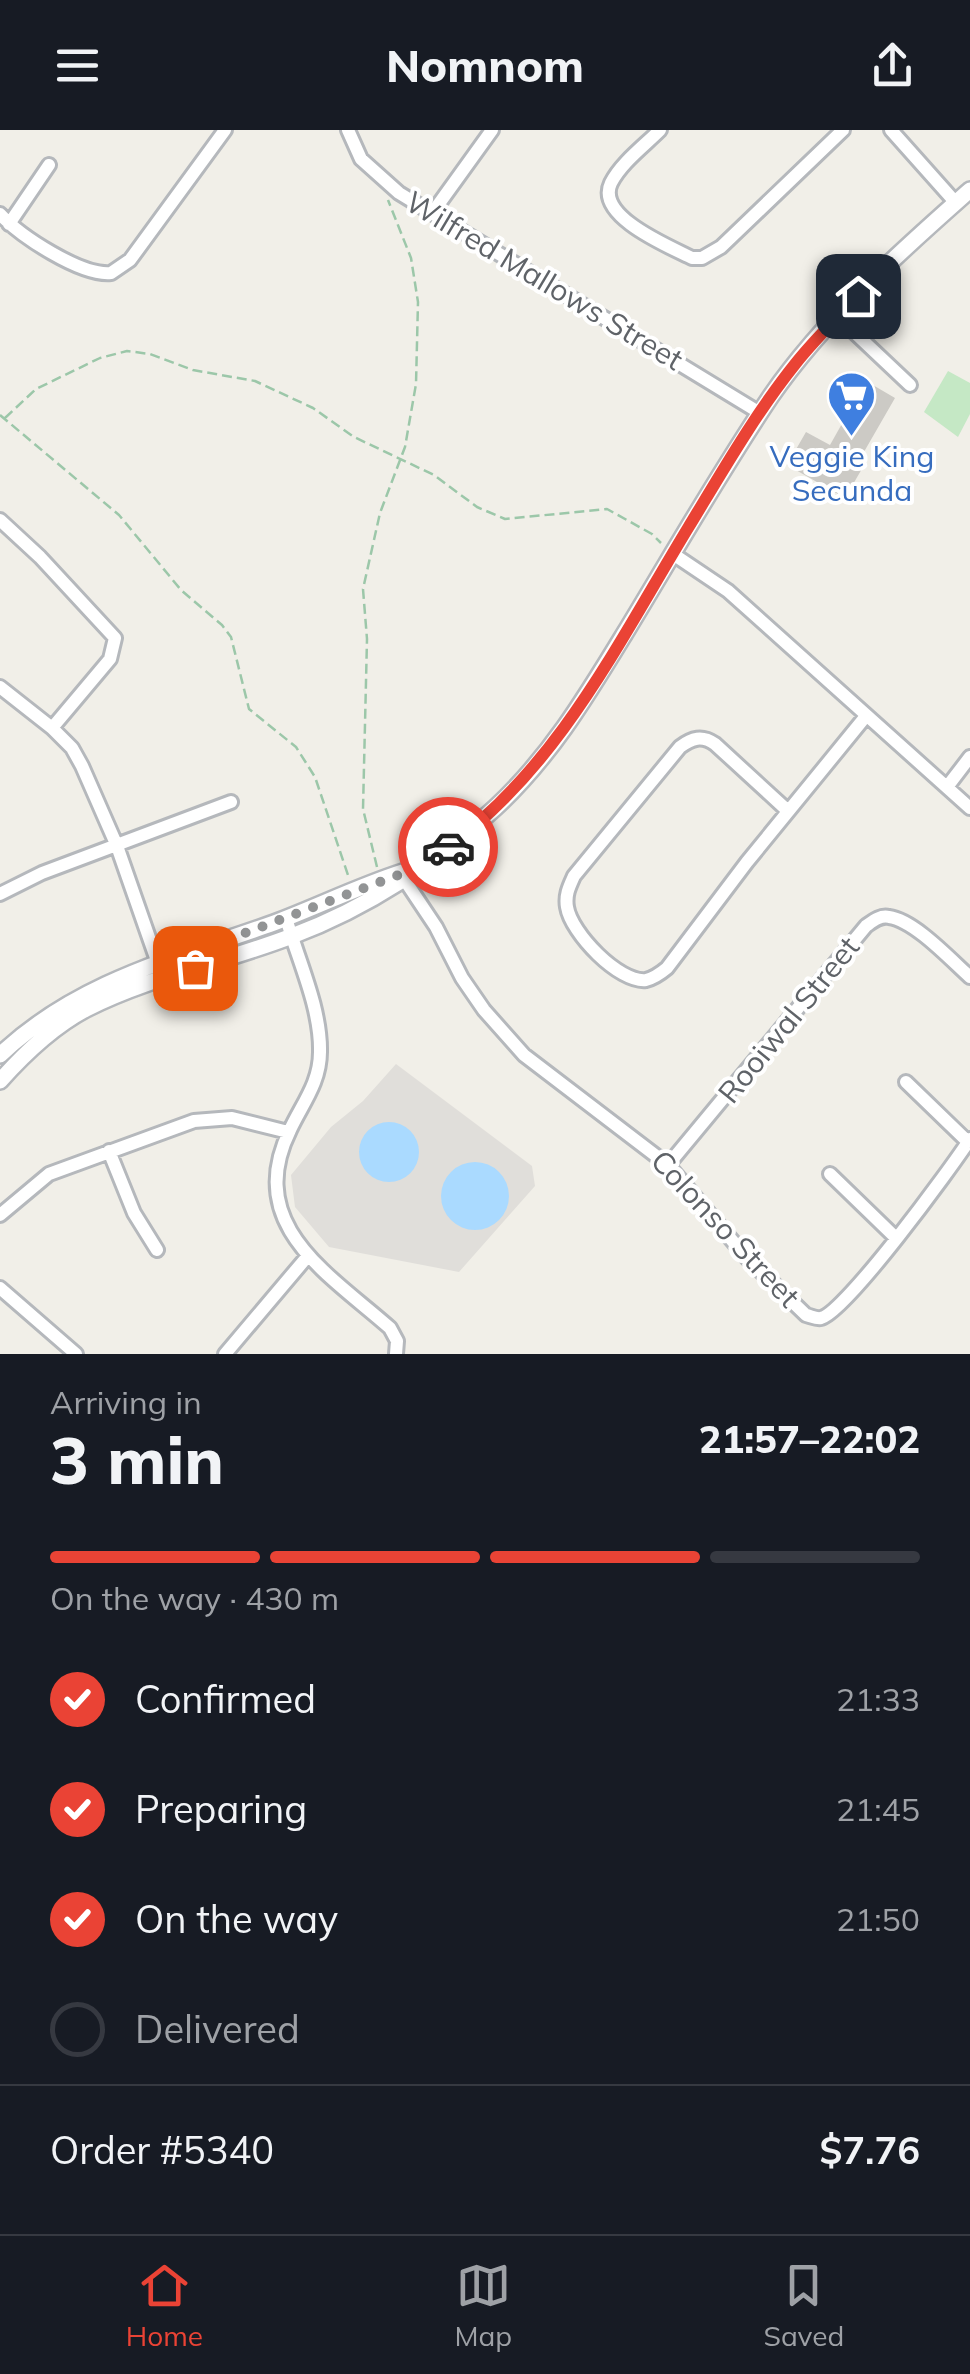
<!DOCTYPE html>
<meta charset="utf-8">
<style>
body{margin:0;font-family:Mulish,sans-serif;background:#20242c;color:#f1f3f6;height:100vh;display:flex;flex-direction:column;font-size:38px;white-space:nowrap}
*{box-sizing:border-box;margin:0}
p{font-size:32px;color:#9ea1a6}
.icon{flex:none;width:55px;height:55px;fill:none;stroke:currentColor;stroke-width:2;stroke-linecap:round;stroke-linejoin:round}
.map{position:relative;height:1224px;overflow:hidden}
.drawer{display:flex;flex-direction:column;background:#171b24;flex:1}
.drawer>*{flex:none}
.pin{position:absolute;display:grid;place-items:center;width:85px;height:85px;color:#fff;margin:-42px;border-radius:20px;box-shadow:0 5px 15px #0006}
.courier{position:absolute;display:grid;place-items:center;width:100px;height:100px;margin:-50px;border:8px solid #ea4335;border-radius:50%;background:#fff;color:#222;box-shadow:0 2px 12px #0007}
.head em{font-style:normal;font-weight:800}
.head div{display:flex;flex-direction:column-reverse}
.head{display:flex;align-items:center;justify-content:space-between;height:170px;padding:0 50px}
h1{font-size:65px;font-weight:800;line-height:75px}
.bar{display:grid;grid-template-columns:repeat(4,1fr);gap:15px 10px;align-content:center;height:120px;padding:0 50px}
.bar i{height:12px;border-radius:8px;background:#363941}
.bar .current{background:#ea4335}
.bar p{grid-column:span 4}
.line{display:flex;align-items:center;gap:25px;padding:0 50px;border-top:2px solid #363941}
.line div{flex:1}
ol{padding:0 50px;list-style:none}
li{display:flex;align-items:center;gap:30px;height:110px}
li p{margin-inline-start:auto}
li .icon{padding:10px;border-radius:50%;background:#ea4335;color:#fff;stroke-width:4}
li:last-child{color:#9ea1a6}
li i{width:55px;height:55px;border:5px solid #363941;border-radius:50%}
header{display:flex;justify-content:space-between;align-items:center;height:130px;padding:0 50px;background:#171b24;font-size:45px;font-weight:800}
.tabs{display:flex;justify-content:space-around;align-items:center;height:140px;border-top:2px solid #363941;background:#171b24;font-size:28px;color:#9ea1a6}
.tabs a{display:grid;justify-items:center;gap:5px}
.tabs .current{color:#ea4335}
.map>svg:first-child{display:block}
.industrial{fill:#e0deda}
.green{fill:#c5e8c5}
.water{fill:#aadaff}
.building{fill:#cccac5}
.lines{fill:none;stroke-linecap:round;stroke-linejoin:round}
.minor-casing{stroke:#b5b8bc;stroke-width:18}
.tertiary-casing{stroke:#b5b8bc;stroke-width:20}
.path{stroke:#9cc7a9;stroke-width:2.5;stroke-dasharray:10 5;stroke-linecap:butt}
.minor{stroke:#fff;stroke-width:12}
.tertiary{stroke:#fff;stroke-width:15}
.done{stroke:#929495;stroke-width:10;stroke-dasharray:0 18}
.route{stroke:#ea4335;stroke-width:12}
.labels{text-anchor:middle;stroke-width:8;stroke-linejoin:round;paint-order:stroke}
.street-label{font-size:30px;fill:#5f6368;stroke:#fff}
.shop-label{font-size:30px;fill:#366cbe;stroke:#fff}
</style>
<header><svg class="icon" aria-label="menu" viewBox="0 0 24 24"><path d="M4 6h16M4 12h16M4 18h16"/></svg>Nomnom<svg class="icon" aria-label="share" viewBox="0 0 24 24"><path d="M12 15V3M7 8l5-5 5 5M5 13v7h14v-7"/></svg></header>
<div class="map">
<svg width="970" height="1224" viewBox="0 0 970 1224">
<rect width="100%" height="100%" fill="#f1efe8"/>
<path class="industrial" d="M396,934L532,1036L535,1056L459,1142L329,1117L295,1077L291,1045L331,997L363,971Z"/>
<path class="green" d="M948,241L970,253V284L958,307L924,282Z"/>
<path class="water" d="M359 1022a30 30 0 1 1 60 0a30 30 0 1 1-60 0Z
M441 1066a34 34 0 1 1 68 0a34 34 0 1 1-68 0Z"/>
<path class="building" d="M866,251L895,268L857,334L863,337L845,368L787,335L806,302L830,315Z"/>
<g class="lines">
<defs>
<path id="minor" d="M348,0L361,29L399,63L760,283
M660,0C644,16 621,33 611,53C595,86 668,116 692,128H702L721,117L843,0
M891,0L956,73
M433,82L492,0
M0,84C20,106 81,146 111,143L130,130L225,0
M9,94L49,35
M838,187L910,255
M0,390L40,427L115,508L110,529L52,598
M673,424L728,461L970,678
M0,557L52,598L72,618L82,636L117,716L161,842
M947,657L970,627
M788,681L715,614C702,605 692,608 680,617L574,746C569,757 565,765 567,777C571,803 619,853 646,850C654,848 661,843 667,838L747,732L866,586
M400,743L436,797L462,848L484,880L524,925L668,1035L747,1128L806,1185C811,1186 816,1189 821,1188C845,1183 952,1037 970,1009
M0,764L42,743L231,672
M286,788C298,830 321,878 320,922C320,953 302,974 290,1000C243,1095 329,1144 390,1198L397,1211L396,1224
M906,952L968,1012
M109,1021L134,1083L157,1120
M668,1035L866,796C873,791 880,785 889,787C914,790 951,830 970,847
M830,1044L896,1108
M0,1085L49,1044L194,991L232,988L288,1002
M0,1158L76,1224
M225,1224L307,1127"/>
<path id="tertiary" d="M0,925C78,851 176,828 274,793C317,777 359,756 403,742
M0,951C25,923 52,897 86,879C151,846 225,832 292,806C367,778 437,732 495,678C550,627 586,567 625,503C673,424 719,343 771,266C825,188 900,122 970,60"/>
</defs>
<use href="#minor" class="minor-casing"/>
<use href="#tertiary" class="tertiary-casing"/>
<path class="path" d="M0,285L119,385L181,460L222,495L231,507L249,579L296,617L315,647L349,748
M5,288L36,259L100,228L127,221L150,224L193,240L255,251L313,278L354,307L434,345L477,377L505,389L607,379L652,404L661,413
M377,737L363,679L367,509L363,459L380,383L405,317L416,254L418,172L411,128L388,70"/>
<use href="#minor" class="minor"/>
<use href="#tertiary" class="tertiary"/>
</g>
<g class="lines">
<path class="done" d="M195,838L163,849L158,832L216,814L417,738L448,717"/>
<path class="route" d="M448,717C559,636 618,513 688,398C722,342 755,284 796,233C815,209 837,188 858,166"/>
</g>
<defs>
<symbol id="supermarket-pin" viewBox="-11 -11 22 30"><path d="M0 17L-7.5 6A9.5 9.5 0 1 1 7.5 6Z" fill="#3f7fe0" stroke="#fff"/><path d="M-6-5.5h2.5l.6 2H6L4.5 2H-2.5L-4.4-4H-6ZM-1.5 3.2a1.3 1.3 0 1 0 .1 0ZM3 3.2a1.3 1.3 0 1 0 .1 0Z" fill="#fff"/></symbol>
</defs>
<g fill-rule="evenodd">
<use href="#supermarket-pin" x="824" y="238" width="55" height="75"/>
</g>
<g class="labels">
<g class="street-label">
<text transform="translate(544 151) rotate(31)" y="10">Wilfred Mallows Street</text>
<text transform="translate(789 890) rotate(-51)" y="10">Rooiwal Street</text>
<text transform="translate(725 1099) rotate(47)" y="10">Colonso Street</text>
</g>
<g class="shop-label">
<text x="852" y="337">Veggie King<tspan x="852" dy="34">Secunda</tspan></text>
</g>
</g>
</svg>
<div class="pin" style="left:195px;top:838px;background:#ea580c"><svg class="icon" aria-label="bag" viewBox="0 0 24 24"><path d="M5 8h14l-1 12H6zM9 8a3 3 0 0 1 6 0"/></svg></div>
<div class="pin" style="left:858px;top:166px;background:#1f2937"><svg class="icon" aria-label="home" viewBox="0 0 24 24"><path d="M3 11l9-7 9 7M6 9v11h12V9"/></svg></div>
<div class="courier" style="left:448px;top:717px"><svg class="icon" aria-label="car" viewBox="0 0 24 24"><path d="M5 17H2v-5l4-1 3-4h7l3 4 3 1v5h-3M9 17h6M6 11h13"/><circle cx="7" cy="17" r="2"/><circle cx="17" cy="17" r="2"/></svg></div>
</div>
<section class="drawer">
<div class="head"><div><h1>3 min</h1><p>Arriving in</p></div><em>21:57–22:02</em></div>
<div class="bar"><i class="current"></i><i class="current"></i><i class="current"></i><i></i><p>On the way · 430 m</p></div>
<ol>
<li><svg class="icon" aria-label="check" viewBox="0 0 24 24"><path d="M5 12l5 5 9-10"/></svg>Confirmed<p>21:33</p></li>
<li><svg class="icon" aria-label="check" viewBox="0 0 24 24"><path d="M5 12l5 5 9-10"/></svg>Preparing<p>21:45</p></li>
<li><svg class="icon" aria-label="check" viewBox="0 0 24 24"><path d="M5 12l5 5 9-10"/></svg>On the way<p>21:50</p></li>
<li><i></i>Delivered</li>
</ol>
<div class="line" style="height:130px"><div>Order #5340</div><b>$7.76</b></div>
</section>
<nav class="tabs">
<a class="current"><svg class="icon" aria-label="home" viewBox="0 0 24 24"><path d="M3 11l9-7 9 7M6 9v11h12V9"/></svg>Home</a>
<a><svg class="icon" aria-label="map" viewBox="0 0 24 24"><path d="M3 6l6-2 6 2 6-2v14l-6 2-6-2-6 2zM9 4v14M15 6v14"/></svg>Map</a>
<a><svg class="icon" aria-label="saved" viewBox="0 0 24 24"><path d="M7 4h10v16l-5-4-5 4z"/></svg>Saved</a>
</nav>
